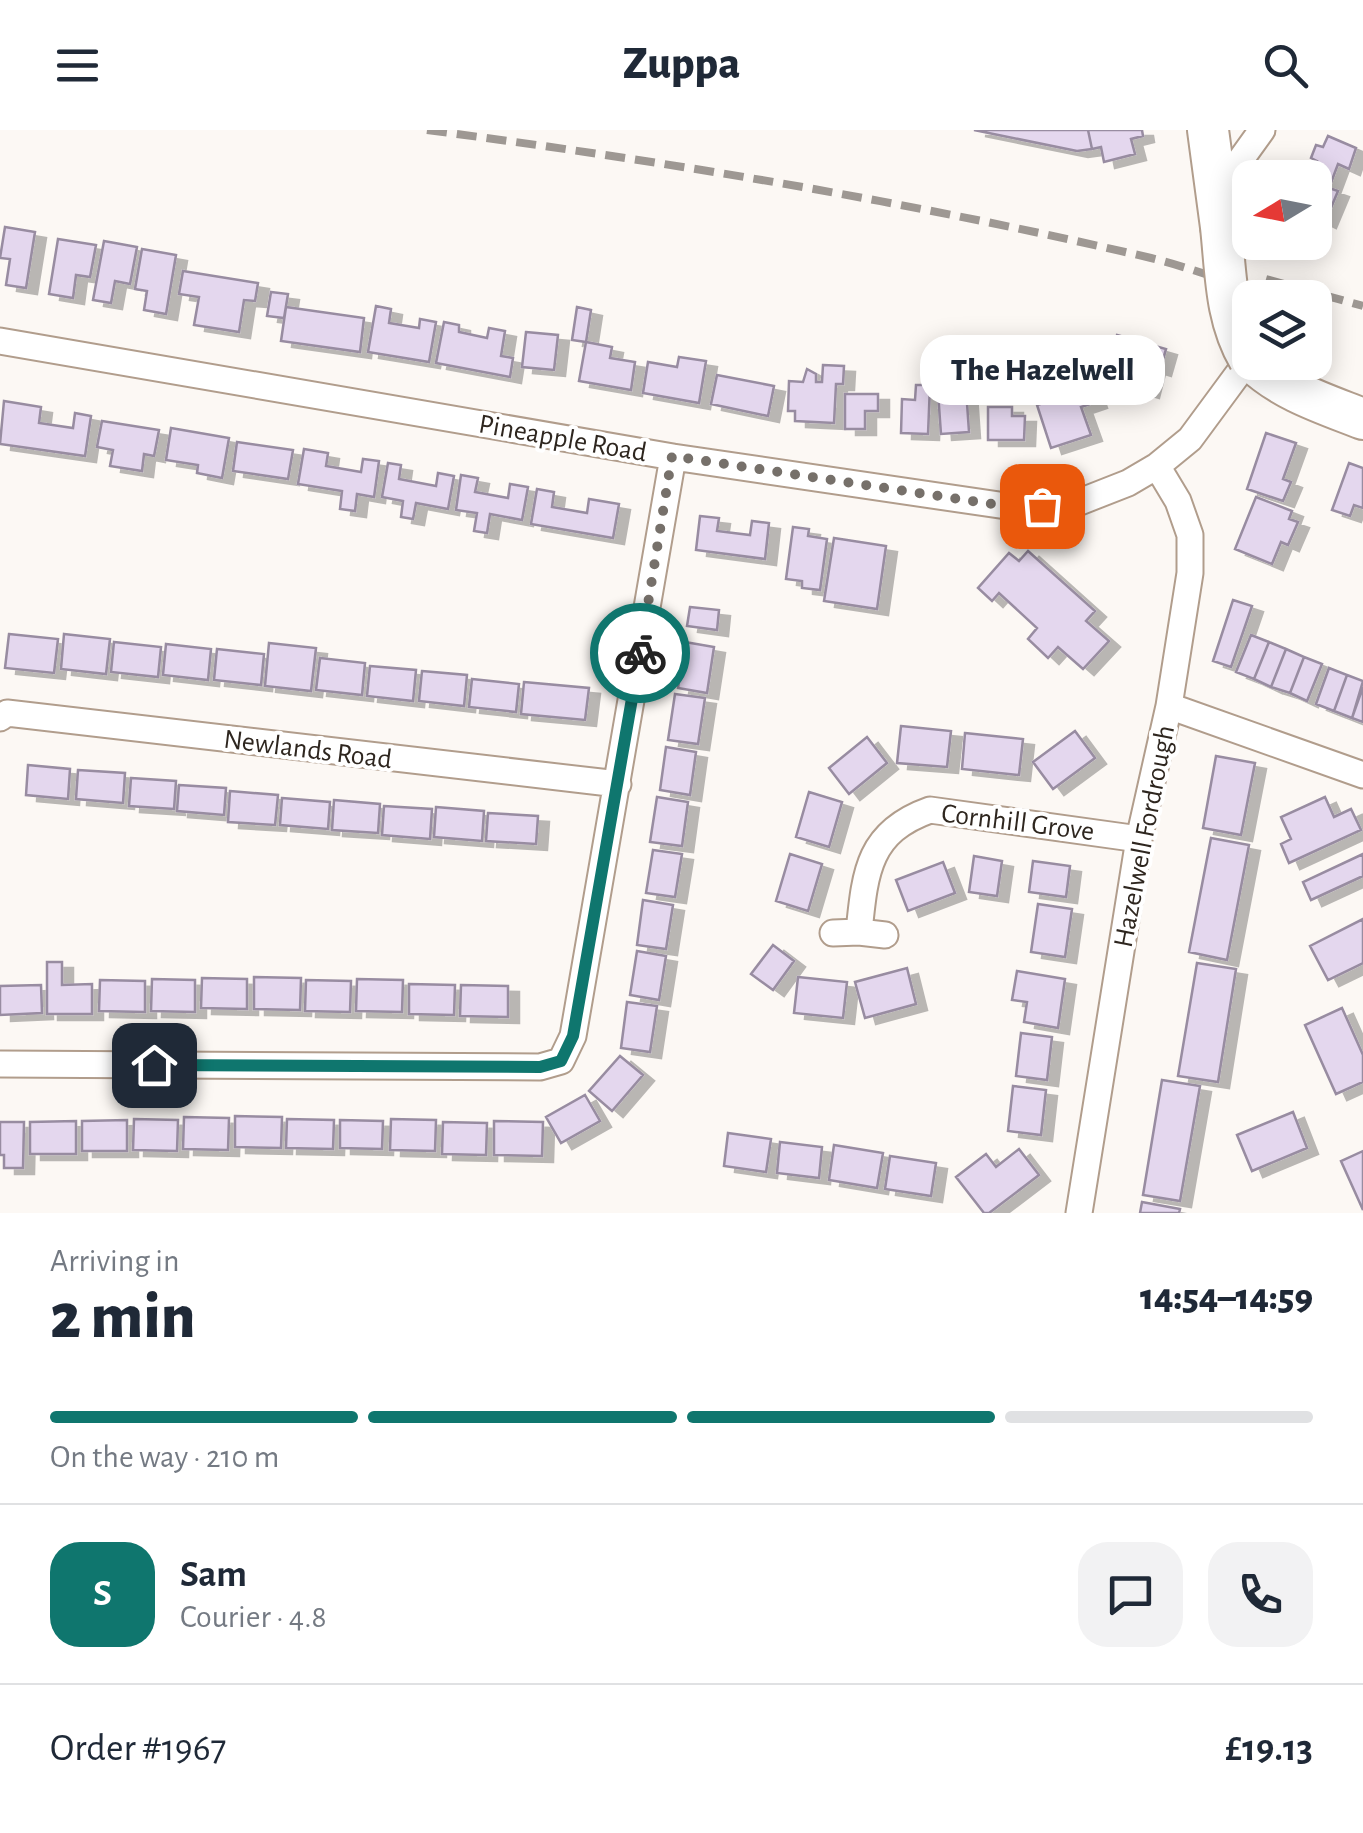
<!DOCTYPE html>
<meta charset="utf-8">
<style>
body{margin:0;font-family:"Alegreya Sans",sans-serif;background:#f2f2f3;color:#1f2937;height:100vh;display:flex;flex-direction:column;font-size:38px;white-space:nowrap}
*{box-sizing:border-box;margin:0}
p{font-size:32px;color:#747a83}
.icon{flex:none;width:55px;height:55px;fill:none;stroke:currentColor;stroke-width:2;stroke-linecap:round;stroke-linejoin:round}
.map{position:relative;height:1083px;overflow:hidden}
.drawer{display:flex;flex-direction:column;background:#fff;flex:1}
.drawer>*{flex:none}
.needle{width:65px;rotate:260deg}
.buttons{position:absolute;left:1232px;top:30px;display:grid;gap:20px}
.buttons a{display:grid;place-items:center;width:100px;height:100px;border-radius:20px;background:#fff;box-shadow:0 5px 25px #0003;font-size:50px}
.pin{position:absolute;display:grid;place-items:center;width:85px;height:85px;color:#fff;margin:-42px;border-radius:20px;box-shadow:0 5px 15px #0006}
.courier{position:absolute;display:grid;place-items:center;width:100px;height:100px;margin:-50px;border:8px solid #0f766e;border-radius:50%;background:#fff;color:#222;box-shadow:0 2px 12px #0007}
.bubble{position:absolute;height:70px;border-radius:30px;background:#fff;box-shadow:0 5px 25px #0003;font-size:32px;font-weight:800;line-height:70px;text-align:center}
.summary em{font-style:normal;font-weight:800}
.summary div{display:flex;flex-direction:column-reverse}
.summary{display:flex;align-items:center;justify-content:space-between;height:170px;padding:0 50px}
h1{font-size:65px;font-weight:800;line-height:75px}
.bar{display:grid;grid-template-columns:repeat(4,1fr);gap:15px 10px;align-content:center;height:120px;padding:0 50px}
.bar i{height:12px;border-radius:8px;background:#e0e1e3}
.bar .on{background:#0f766e}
.bar p{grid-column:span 4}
.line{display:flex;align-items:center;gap:25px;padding:0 50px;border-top:2px solid #e0e1e3}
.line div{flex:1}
.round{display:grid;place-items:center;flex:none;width:105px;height:105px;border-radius:30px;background:#f2f2f3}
header{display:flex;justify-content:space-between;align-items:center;height:130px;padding:0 50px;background:#fff;font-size:45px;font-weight:800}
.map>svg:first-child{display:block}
.building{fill:#e4d7ee;stroke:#988ca1;stroke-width:2.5;filter:url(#shadow)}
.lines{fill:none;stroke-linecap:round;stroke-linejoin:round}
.street-casing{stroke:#b19d8c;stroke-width:29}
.primary-casing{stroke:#b19d8c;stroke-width:44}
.street{stroke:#fff;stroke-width:25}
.primary{stroke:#fff;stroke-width:40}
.rail{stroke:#9e9893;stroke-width:8;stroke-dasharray:20 10;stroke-linecap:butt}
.primary-bridge-casing{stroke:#b19d8c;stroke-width:44;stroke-linecap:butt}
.primary-bridge{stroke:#fff;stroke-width:40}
.done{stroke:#76706a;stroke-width:10;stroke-dasharray:0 18}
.route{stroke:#0f766e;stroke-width:12}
.labels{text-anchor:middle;stroke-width:8;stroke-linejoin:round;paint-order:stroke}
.street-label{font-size:28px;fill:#2e261f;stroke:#fff}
</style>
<header><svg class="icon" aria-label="menu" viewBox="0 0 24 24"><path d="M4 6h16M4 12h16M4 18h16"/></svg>Zuppa<svg class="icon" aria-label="search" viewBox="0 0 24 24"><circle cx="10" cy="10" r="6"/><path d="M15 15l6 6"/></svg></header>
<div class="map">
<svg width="1363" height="1083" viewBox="0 0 1363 1083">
<defs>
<filter id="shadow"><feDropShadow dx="11" dy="6" stdDeviation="0" flood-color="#0004"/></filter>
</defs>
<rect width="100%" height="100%" fill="#fcf8f4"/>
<path class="building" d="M974,0H1088L1092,19L1077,21Z
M1088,0H1142L1143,6L1131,9L1135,24L1104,32L1101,17L1092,19Z
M1328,6L1356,18L1349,39L1338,34L1329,58L1338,61L1325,92L1315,87V48H1303L1305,43L1311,45L1317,31L1311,28L1316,15L1323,17Z
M5,97L35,102L26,158L6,155L10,129L0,128Z
M58,109L96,115L90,147L76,145L73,168L49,164Z
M104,111L137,117L130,154L115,151L111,173L93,170Z
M142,119L176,125L166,184L144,180L147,161L135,159Z
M183,141L258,153L255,171L244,170L239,202L194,195L199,167L179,164Z
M271,162L288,164L284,188L267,186Z
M376,176L391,179L389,193L419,198L420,189L436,192L429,232L368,222Z
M286,177L364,188L360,222L281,211Z
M577,177L591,180L586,212L572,210Z
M444,192L459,195V202L487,208L489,198L505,201L501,226L513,228L510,247L436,233Z
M526,202L558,205L554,240L522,237Z
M1117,205L1166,219L1160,240L1154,238L1148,262L1111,251L1115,238L1108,236Z
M586,212L612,217L610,228L635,232L631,260L579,251Z
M679,227L706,231L699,273L643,263L648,232L677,237Z
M823,235L844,236L843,254H836L834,293L795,291V281H788L789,251L803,252L807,239L816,244V252H822Z
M717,245L774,256L768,286L711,274Z
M916,255H930L928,304L901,303L902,269L915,270Z
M1091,258L1096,272L1081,277L1091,305L1051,318L1037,275Z
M966,259L969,302L941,304L938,262Z
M845,264H878V281H865V299H845Z
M4,271L41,277L39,293L73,298L75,283L91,286L85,326L0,314Z
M988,277H1012V286H1025L1024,310H988Z
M102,291L159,300L154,326L144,324L142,341L110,336L113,320L97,317Z
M171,298L229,308L222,348L197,343L198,335L166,330Z
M1266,303L1296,313L1283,349L1291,352L1283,371L1247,359Z
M237,312L293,320L288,349L233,341Z
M304,319L328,323L326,336L361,342L363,329L379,331L374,367L357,364L355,381L340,379L342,361L298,354Z
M388,333L401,335L399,349L436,356L438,343L454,346L448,379L416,373L413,389L401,387L403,371L382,367Z
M1349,333L1363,338V378L1354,375L1350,386L1332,380Z
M461,345L478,348L475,362L508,368L510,354L528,357L522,390L490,384L487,403L474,401L477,383L456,380Z
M537,359L554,362L552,377L587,383L589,369L619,374L613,408L531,394Z
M1256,367L1292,381L1289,389L1298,392L1288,415L1281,412L1272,434L1235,419Z
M700,386L719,388L717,401L750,405L752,391L769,393L765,429L696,420Z
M793,397L809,399L808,406L827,409L820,460L802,458V451L786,449Z
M834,408L886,416L877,479L824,471Z
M1028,421L1095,481L1086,491L1109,511L1083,539L1058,517L1048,528L1028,509L1037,498L999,463L992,471L978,458L1009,423L1019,431Z
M1233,470L1252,476L1231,537L1213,531Z
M690,477L719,480L717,500L687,496Z
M9,504L58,509L54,543L5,538Z
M64,504L110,509L106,544L61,539Z
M1251,505L1269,512L1254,549L1236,542Z
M114,512L161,517L158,547L111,542Z
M685,512L714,517L707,563L678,558Z
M1269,512L1286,519L1271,557L1254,549Z
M269,513L316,518L311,561L265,556Z
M166,514L211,519L208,550L163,545Z
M217,519L264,524L261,555L214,550Z
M1286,519L1304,527L1290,563L1271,557Z
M1304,527L1322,534L1307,571L1290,563Z
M320,528L365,533L362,565L316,560Z
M370,536L416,540L413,571L367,566Z
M1329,538L1347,545L1334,581L1316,574Z
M422,541L467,545L464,576L419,571Z
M1347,545L1363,551L1352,588L1334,581Z
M472,549L519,554L516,582L469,577Z
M524,552L589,558L585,590L521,584Z
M1363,557V592L1352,588Z
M675,564L705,568L698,614L668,610Z
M901,596L951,601L947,637L897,633Z
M1075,601L1095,628L1053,659L1033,632Z
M965,603L1023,609L1019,645L962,639Z
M867,607L887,633L849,664L829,638Z
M666,617L696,622L690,665L660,660Z
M1216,626L1255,633L1241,705L1203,698Z
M28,635L70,639L68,669L26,665Z
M78,640L125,643L123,673L76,669Z
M131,648L176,651L174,679L129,676Z
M179,655L226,658L224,685L177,681Z
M230,661L278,665L275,695L228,692Z
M809,662L842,672L829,717L796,707Z
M657,667L688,672L682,716L650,712Z
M1325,667L1334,687L1351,679L1361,700L1289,733L1281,714L1291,709L1281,687Z
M282,668L330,672L328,699L280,695Z
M334,670L380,674L378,703L332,700Z
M384,676L432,679L430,709L382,705Z
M436,677L484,681L482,711L434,707Z
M488,683L538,686L536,714L486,711Z
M1211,708L1249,715L1227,830L1189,822Z
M653,720L682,724L675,767L646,763Z
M790,724L822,734L808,781L776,771Z
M1363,724V746L1311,770L1303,752Z
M974,726L1002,731L997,766L969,762Z
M1033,731L1070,736L1066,767L1029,762Z
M943,732L955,763L908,781L896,750Z
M643,770L673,775L666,819L637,815Z
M1038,774L1072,779L1065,827L1031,822Z
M1363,789V833L1328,850L1310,816Z
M773,815L794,831L773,860L751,844Z
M637,821L666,826L659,870L630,865Z
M47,832H62V855L92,854V884H47Z
M1197,833L1236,839L1218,952L1178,946Z
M907,838L916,874L865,888L855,852Z
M1017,841L1065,849L1058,898L1024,892L1027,872L1012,870Z
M254,847L301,848L300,880L254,879Z
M798,847L847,852L843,888L794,883Z
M202,848L247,849V879L201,878Z
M152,849L195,850V882L151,881Z
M357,849L403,850L402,882L356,881Z
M100,850L145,851V882L99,881Z
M306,850L351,851L350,882L305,881Z
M409,854L455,855L454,885L409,884Z
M41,855L42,883L0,885V856Z
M461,855L508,856V887L460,886Z
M627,872L657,876L650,922L621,918Z
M1342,878L1363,925V952L1336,964L1305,895Z
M1021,903L1052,907L1047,950L1016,946Z
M620,926L643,945L612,981L589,961Z
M1162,950L1200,956L1180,1071L1143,1065Z
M1013,956L1046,960L1041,1005L1008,1001Z
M585,965L600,991L561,1013L546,987Z
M1293,982L1307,1018L1252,1041L1237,1005Z
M235,986L282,987L281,1018L235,1017Z
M184,987L229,988L228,1020L183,1019Z
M134,989L178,990L177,1021L133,1020Z
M287,989L334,990L333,1019L286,1018Z
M391,989L436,990L435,1021L390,1020Z
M127,990V1021H82V991Z
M340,990L383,991L382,1019L340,1018Z
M76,991V1024H30V992Z
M494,991L543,992L542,1026L494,1025Z
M0,992H24L23,1038H4V1025H0Z
M443,992L487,993L486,1025L442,1024Z
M728,1003L771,1009L766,1042L724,1036Z
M780,1012L822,1017L819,1048L777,1043Z
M834,1015L883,1023L877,1058L829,1050Z
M1019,1019L1039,1045L989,1083H984L956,1047L986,1024L996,1037Z
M1363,1021V1080L1341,1031Z
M890,1026L936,1033L931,1066L885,1059Z
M1142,1072L1180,1079L1179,1083H1140Z"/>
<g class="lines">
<defs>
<path id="street" d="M1215,41L1239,32L1262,0
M0,211L673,327L1013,377L1072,375L1128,353L1157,336L1190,309L1249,229
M1169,576L1363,645
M0,588L7,583L618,654
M833,803L859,802
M885,805L859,802C865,742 868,702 930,680L1139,709
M0,934L540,937L561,931L573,906L673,327
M1079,1083L1139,709L1169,576L1190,443V405L1178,371L1157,336"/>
<path id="primary" d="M1208,0L1221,97
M1253,232C1283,261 1325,274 1363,289"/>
</defs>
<use href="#street" class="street-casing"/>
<use href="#primary" class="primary-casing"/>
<use href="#street" class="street"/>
<use href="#primary" class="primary"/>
<path class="rail" d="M427,0C671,32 912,72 1151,128C1195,139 1238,156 1282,168
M1266,149L1363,176"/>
<defs>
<path id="primary-bridge" d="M1221,97C1226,143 1225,188 1249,229"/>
</defs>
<use href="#primary-bridge" class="primary-bridge-casing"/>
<use href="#primary-bridge" class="primary-bridge"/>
</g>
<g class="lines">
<path class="done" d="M640,523L672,326L1012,377L1042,376"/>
<path class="route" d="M154,935L540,937L561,931L573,906L640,523"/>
</g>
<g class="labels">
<g class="street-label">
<text transform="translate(563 307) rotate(10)" y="10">Pineapple Road</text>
<text transform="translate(308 618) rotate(7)" y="10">Newlands Road</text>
<text transform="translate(1018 691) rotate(7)" y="10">Cornhill Grove</text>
<text transform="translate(1143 706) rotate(-79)" y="10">Hazelwell Fordrough</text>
</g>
</g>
</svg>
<div class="buttons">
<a><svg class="needle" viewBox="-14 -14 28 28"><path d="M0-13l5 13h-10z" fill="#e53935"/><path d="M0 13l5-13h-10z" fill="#747a83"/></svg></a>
<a><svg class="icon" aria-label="layers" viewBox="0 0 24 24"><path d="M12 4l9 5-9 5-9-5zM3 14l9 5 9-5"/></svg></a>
</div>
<div class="pin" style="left:1042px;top:376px;background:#ea580c"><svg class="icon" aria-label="bag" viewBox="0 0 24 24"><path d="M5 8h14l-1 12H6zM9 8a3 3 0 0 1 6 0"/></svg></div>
<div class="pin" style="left:154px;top:935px;background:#1f2937"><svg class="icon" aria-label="home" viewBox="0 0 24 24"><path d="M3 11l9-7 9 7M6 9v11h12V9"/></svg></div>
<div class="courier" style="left:640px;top:523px"><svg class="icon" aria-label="bike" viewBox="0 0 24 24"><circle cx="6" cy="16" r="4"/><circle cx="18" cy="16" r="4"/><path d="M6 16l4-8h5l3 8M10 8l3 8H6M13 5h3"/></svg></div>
<div class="bubble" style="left:920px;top:205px;width:245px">The Hazelwell</div>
</div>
<section class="drawer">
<div class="summary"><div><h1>2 min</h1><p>Arriving in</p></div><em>14:54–14:59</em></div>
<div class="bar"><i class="on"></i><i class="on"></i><i class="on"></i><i></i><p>On the way · 210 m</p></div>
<div class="line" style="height:180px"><b class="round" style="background:#0f766e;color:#fff">S</b><div><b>Sam</b><p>Courier · 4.8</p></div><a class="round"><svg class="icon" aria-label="chat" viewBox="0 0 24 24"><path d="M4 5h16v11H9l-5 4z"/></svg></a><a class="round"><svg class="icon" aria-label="phone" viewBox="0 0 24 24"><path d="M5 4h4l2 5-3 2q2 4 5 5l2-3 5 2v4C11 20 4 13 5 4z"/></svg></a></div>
<div class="line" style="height:130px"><div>Order #1967</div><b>£19.13</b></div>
</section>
